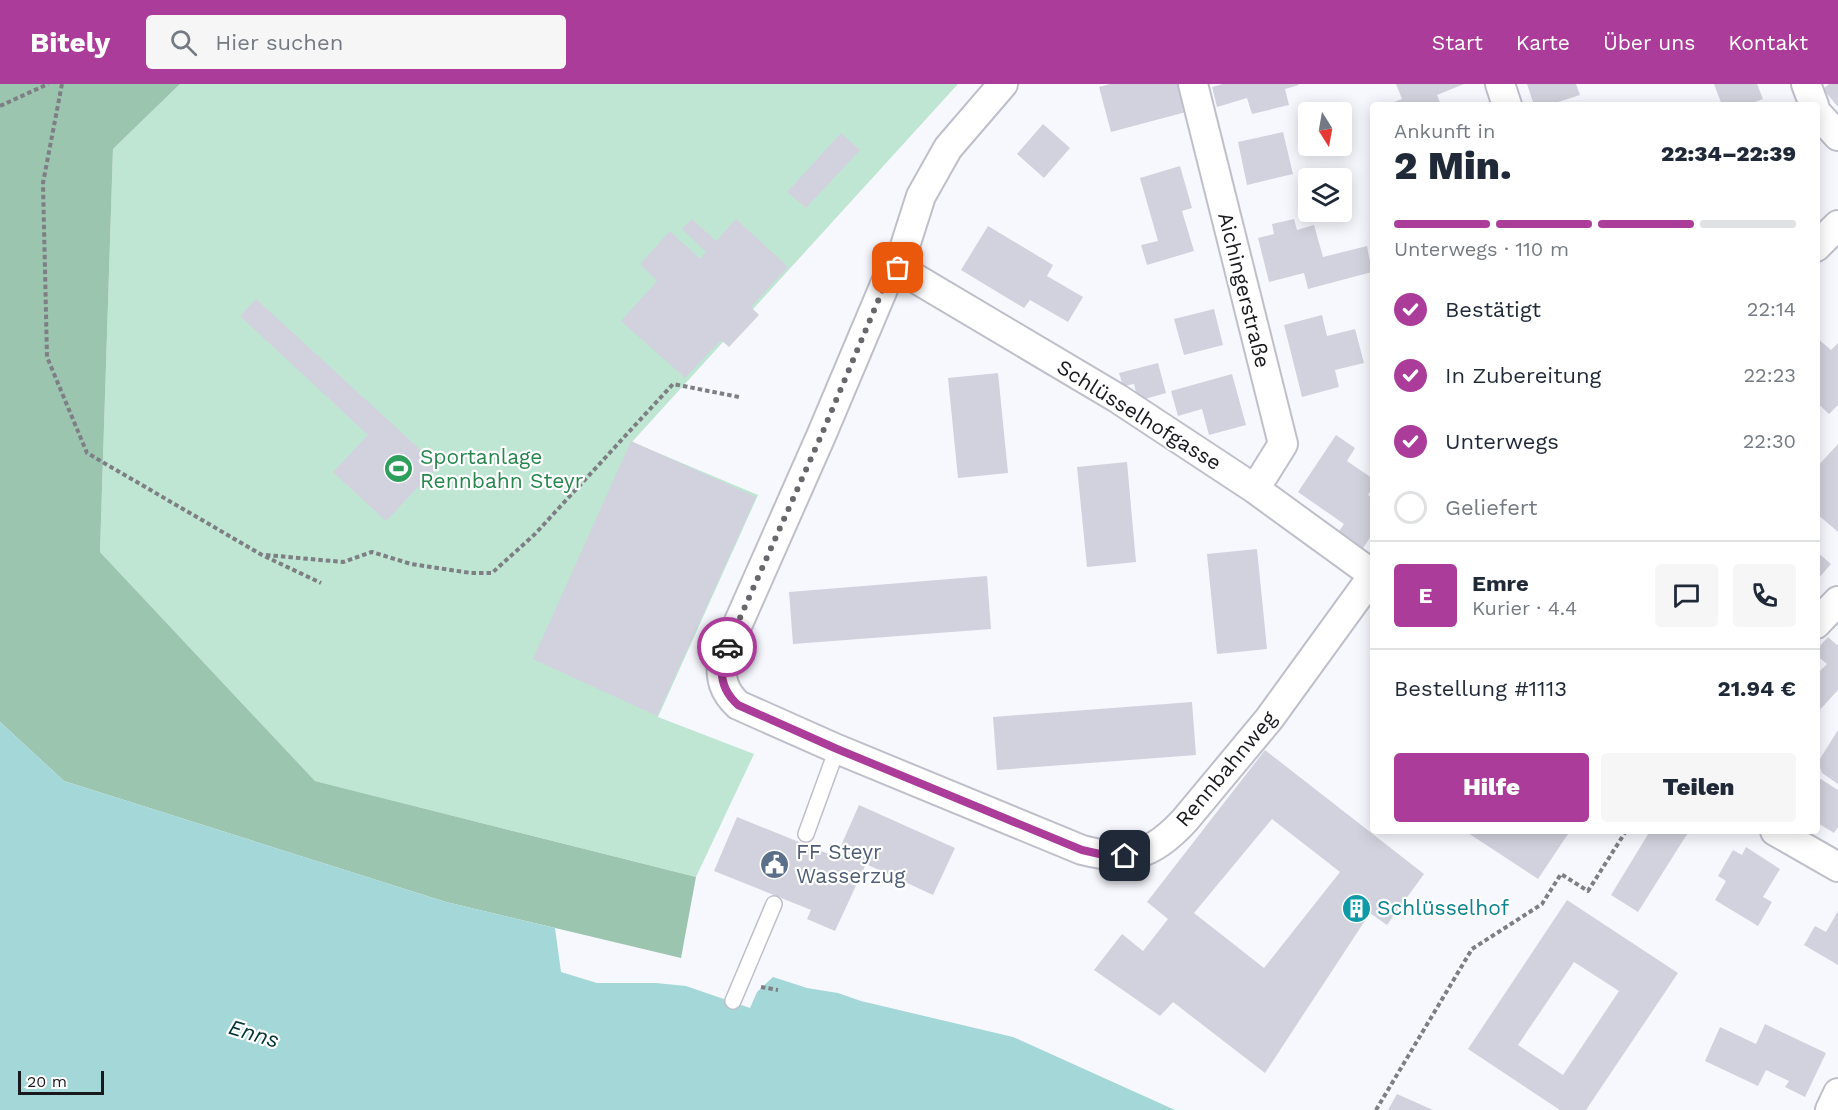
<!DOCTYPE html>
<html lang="de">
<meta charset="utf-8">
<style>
body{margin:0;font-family:"Work Sans",sans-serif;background:#f6f6f7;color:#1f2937;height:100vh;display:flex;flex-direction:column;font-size:22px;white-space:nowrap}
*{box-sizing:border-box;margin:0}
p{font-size:20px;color:#747a83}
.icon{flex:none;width:33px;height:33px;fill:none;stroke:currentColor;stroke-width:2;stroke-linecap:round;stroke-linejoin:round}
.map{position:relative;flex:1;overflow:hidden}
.panel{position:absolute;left:1370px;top:18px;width:450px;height:732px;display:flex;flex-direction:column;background:#fff;border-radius:6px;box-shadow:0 3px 15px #0003}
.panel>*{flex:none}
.needle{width:39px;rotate:169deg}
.fabs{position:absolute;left:1298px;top:18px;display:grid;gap:12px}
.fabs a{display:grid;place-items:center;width:54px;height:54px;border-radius:6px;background:#fff;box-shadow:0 3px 15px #0003;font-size:30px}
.scale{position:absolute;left:18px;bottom:15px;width:86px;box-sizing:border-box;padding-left:6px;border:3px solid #19191d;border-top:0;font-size:16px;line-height:21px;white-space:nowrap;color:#19191d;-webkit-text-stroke:4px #fff;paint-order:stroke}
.pin{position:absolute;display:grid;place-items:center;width:51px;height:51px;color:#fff;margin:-26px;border-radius:12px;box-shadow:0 3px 9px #0006}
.courier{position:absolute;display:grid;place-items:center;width:60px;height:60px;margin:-30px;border:4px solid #ab3c9a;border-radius:50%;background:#fff;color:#222;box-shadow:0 2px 8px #0007}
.summary em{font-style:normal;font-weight:800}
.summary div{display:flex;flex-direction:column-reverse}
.summary{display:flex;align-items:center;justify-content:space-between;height:102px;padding:0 24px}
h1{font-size:39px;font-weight:800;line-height:45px}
.bar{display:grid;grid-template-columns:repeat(4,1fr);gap:9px 6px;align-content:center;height:72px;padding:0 24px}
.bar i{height:8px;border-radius:4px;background:#e0e1e3}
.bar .selected{background:#ab3c9a}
.bar p{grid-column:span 4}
.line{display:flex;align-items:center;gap:15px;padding:0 24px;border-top:2px solid #e0e1e3}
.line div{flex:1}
.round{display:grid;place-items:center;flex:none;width:63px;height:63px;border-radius:6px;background:#f6f6f7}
ol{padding:0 24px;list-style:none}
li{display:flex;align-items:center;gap:18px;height:66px}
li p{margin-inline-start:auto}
li .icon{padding:6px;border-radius:50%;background:#ab3c9a;color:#fff;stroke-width:4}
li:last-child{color:#747a83}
li i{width:33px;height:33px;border:3px solid #e0e1e3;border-radius:50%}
.cta{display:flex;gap:12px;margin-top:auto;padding:12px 24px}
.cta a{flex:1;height:69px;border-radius:6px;background:#ab3c9a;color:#fff;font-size:24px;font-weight:800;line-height:69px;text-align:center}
.cta a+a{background:#f6f6f7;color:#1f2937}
header{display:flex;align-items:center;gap:36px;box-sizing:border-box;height:84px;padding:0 30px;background:#ab3c9a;color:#fff}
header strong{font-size:28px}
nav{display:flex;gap:33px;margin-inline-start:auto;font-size:21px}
.search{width:420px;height:54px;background:#f6f6f7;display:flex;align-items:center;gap:15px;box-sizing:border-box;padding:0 21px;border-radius:6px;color:#747a83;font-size:22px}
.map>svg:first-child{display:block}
.green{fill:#bfe6d2}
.forest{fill:#9cc5b0}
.water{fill:#a4d7d7}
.building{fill:#d1d2dd;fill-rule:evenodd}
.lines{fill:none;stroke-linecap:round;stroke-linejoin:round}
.lane-casing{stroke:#bebfca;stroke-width:18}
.street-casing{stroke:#bebfca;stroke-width:32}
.path{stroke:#7e7f84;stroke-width:4;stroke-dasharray:4.5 3;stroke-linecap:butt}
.lane{stroke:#fff;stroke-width:15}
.street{stroke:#fff;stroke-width:28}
.done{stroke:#67676c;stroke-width:6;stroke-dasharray:0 10.8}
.route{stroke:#ab3c9a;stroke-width:8}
.labels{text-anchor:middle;stroke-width:4.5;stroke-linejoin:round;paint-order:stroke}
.street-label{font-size:21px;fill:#19191d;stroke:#fff}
.leisure-label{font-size:21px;fill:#27864d;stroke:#fff;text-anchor:start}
.service-label{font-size:21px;fill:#4e5e75;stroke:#fff;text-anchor:start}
.culture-label{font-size:21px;fill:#0d838f;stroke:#fff;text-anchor:start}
.water-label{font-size:22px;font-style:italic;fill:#013334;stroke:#fff}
</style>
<header>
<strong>Bitely</strong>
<div class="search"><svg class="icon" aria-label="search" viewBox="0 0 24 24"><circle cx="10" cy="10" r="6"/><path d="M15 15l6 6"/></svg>Hier suchen</div>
<nav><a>Start</a><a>Karte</a><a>Über uns</a><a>Kontakt</a></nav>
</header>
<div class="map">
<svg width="1838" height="1026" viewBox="0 0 1838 1026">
<rect width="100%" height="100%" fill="#f7f8fe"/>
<path class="green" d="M180,0H958L632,358L758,411L658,633L754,670L696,793L315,697L100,468L113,65Z"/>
<path class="forest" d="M0,0H180L113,65L100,468L315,697L696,793L681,874L446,818L64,697L0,638Z"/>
<path class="water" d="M0,638L64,697L446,818L555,844L561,888L597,899H656L686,902L750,924L757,908L773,893L807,904L838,909L861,917L1013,953L1175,1026H0Z"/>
<path class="building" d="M1110,0H1179L1186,28L1111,48L1099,3Z
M1223,0H1298L1299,1L1285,5L1289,21L1252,30L1247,14L1217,23L1212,3Z
M1396,0H1464L1437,11L1441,21H1395L1394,18L1402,15Z
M1527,0H1576L1580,11L1549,21H1534Z
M1714,0H1757L1763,15L1747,21H1722Z
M1829,0H1838V23L1823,5Z
M1043,40L1070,64L1044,94L1017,70Z
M1283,48L1293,90L1247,101L1238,58Z
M841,49L860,66L806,124L787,108Z
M1180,82L1192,124L1182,127L1194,167L1147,181L1141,161L1158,157L1140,94Z
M692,135L716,157L736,135L788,183L751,223L759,231L729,263L721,256L685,294L621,237L657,197L640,180L670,147L700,175L706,168L682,145Z
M1294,135L1297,146L1314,141L1323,173L1367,162L1372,188L1308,205L1304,189L1269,198L1258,154L1274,150L1272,140Z
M988,142L1053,181L1047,192L1083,213L1068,238L1030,216L1024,224L961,186Z
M256,215L438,382L386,437L333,388L368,351L240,232Z
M1214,225L1223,261L1184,271L1174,235Z
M1322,231L1327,252L1355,245L1364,279L1335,286L1339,303L1302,313L1284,241Z
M1816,253L1831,266L1838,259V321L1829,330L1816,318Z
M1158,279L1166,309L1138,317L1134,300L1123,302L1119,289Z
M998,289L1008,389L958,394L948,294Z
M1232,290L1246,341L1209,351L1202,325L1178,332L1171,307Z
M1336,351L1355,364L1347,377L1372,394V405L1368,411L1372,414V451L1363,464L1339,447L1344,440L1298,408Z
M631,357L756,413L657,632L533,575Z
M1838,360V448L1816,429V384Z
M1127,378L1136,478L1087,483L1077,383Z
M1257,465L1267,565L1217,570L1207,470Z
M1816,467L1831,480L1818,495L1816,493Z
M987,492L991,545L793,560L789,508Z
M1828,553L1837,561L1838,560V606L1816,630V591L1827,580L1816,571V566Z
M1192,618L1196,671L997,686L993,633Z
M1838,646V700L1822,689L1818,678Z
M1265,666L1424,790L1387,841L1370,829L1265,989L1173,918L1160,932L1094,886L1122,850L1143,867L1168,835L1147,818ZM1272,735L1340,788L1264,884L1194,829Z
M1816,692L1838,706V743L1834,749L1816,738Z
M859,721L955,764L933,811L866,780L835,847L807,835L811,826L714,787L737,733L836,773Z
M1465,747H1570L1538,795Z
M1650,747H1689L1638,828L1611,811Z
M1746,763L1780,785L1763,813L1772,818L1758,842L1715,816L1726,797L1718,792L1733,766L1742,771Z
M1567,816L1678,889L1586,1026H1560L1468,965ZM1574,878L1619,907L1563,991L1518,961Z
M1838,827V881L1804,861L1815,842L1826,848Z
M1765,940L1826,969L1805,1013L1785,1003L1789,997L1766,986L1758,1002L1705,977L1720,943L1756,960Z
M1397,1010L1433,1026H1388Z"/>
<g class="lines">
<defs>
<path id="lane" d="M806,750L837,665
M733,917L774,820"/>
<path id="street" d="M1003,0L948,64L921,112L898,184L886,198L821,352L722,576C720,595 724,608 738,621L837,665L1082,766C1129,778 1152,772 1185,736L1269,635L1372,493
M1193,0L1283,360L1255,405
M1500,0L1507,21
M1806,0L1814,21
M1816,28L1838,52
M1816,163L1838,141
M898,184L1117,314L1255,405L1372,490
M1816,540L1838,517
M1775,747L1838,783
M1830,1026L1838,1009"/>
</defs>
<use href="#lane" class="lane-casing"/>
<use href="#street" class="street-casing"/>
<path class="path" d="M62,0L43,99L47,273L87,369L262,471L321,499
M0,22L48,0
M266,471L343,478L372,468L411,480L471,489H492L535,450L673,300L739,313
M761,903L778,906
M1376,1026L1472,865L1542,820L1561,790L1588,807L1626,747"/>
<use href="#lane" class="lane"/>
<use href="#street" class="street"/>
</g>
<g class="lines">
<path class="done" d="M727,563L821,352L886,198L898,184"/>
<path class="route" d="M727,563C718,585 720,605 738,621L837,665L1082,766L1104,771L1125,772"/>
</g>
<defs>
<symbol id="stadium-disc" viewBox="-11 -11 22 22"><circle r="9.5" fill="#2e9e5b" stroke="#fff"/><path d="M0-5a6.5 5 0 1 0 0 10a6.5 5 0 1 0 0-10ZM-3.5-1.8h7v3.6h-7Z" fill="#fff"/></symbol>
<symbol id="civic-disc" viewBox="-11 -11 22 22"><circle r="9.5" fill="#5c6f8a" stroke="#fff"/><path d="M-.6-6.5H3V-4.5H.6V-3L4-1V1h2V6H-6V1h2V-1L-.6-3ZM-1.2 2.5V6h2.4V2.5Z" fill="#fff"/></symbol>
<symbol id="building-disc" viewBox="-11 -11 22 22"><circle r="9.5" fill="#0f9aa8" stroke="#fff"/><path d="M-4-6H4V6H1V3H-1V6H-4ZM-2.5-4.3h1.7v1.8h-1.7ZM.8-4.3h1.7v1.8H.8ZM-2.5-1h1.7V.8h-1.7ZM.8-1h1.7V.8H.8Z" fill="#fff"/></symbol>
</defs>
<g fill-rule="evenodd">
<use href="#stadium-disc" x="382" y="368" width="33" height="33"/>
<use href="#civic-disc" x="758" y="764" width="33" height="33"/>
<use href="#building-disc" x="1340" y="808" width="33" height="33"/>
</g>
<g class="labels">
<g class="street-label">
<text transform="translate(1244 206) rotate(76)" y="7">Aichingerstraße</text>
<text transform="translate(1139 331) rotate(32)" y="7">Schlüsselhofgasse</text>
<text transform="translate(1226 685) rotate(-50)" y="7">Rennbahnweg</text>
</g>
<g class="leisure-label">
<text x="420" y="380">Sportanlage<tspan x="420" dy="24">Rennbahn Steyr</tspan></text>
</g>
<g class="service-label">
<text x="796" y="775">FF Steyr<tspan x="796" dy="24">Wasserzug</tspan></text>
</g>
<g class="culture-label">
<text x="1377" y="831">Schlüsselhof</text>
</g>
<g class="water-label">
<text transform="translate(254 949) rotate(17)" y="8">Enns</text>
</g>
</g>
</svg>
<div class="fabs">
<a><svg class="needle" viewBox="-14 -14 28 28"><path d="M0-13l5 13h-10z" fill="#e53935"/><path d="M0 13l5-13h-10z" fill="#747a83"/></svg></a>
<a><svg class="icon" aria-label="layers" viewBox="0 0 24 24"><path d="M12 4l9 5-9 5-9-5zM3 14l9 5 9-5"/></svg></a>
</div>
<div class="scale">20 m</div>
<div class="pin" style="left:898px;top:184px;background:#ea580c"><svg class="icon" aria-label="bag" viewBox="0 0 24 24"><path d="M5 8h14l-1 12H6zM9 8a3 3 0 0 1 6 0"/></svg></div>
<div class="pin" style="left:1125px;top:772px;background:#1f2937"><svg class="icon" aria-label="home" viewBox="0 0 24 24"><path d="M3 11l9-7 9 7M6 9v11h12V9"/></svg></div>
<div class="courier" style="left:727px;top:563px"><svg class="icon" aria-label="car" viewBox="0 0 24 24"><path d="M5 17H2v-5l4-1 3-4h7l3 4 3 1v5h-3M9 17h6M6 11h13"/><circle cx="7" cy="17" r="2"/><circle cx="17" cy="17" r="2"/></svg></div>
<section class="panel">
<div class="summary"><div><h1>2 Min.</h1><p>Ankunft in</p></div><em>22:34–22:39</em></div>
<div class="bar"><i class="selected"></i><i class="selected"></i><i class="selected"></i><i></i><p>Unterwegs · 110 m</p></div>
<ol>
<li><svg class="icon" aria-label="check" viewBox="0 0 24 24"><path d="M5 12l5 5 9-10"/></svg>Bestätigt<p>22:14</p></li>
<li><svg class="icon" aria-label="check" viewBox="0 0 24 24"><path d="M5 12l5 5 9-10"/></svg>In Zubereitung<p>22:23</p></li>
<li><svg class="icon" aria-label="check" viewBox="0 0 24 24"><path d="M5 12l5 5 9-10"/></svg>Unterwegs<p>22:30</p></li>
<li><i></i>Geliefert</li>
</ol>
<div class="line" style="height:108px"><b class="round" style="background:#ab3c9a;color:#fff">E</b><div><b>Emre</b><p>Kurier · 4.4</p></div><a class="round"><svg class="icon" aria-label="chat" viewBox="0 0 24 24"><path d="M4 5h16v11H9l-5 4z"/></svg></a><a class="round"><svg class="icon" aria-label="phone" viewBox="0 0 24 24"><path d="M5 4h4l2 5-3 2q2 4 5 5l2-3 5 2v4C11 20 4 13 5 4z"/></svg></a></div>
<div class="line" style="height:78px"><div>Bestellung #1113</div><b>21.94 €</b></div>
<div class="cta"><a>Hilfe</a><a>Teilen</a></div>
</section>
</div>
